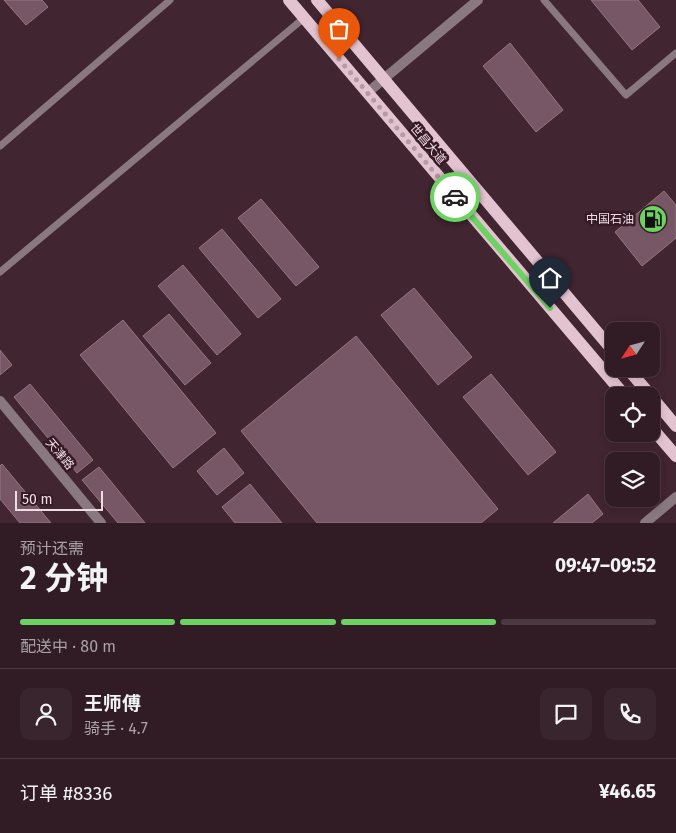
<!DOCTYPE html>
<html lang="zh">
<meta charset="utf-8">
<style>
body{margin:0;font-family:"Fira Sans","Noto Sans SC",sans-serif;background:#39252d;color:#f1f3f6;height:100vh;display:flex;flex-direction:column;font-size:19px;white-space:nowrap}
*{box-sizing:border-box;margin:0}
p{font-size:16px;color:#a8a1a7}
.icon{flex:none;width:28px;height:28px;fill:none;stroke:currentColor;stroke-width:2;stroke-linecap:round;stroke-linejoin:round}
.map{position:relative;height:523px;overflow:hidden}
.sheet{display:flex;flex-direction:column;background:#311c25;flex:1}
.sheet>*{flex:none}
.needle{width:32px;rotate:234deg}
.tools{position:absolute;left:605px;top:322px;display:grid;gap:10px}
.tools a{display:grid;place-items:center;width:55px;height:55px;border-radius:10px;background:#311c25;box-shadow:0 2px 8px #0003,0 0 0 1px #4c3a42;font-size:25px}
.scale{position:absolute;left:15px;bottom:12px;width:88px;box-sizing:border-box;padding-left:5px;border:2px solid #efdbe3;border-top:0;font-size:14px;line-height:18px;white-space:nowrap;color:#efdbe3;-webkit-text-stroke:4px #361b27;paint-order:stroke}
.pin{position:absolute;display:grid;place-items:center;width:42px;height:42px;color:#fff;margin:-51px -21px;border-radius:50% 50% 50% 0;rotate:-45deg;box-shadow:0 0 5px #0007}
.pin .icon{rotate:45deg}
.courier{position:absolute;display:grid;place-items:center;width:50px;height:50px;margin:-25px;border:4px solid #6cd362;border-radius:50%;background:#fff;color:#222;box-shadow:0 1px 6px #0007}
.headline em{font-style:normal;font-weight:700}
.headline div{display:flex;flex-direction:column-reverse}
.headline{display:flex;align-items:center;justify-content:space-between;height:85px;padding:0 20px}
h1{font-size:32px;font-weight:700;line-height:38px}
.bar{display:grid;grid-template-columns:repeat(4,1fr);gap:8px 5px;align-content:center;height:60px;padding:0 20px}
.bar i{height:6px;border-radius:4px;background:#4c3a42}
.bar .selected{background:#6cd362}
.bar p{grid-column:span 4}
.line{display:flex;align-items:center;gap:12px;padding:0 20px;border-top:1px solid #4c3a42}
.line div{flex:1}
.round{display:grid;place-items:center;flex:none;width:52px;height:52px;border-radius:10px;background:#39252d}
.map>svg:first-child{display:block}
.building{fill:#775765;stroke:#977583}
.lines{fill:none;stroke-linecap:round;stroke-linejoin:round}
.service{stroke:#89797f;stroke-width:7}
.minor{stroke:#89797f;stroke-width:10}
.primary{stroke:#e3c3d0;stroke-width:12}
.done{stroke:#b29ba5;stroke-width:5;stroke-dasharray:0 9}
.route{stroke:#6cd362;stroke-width:6}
.labels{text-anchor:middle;stroke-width:5;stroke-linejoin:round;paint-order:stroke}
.street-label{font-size:12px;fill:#efdbe3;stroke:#361b27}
.poi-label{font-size:12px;fill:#efdbe3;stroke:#361b27;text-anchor:end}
</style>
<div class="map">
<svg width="676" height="523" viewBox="0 0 676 523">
<rect width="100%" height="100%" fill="#412531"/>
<path class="building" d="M4,0H42L48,7L26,25Z
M591,0H638L660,27L632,50Z
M510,43L563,110L536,132L483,66Z
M664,191L676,205V238L642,266L615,232Z
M261,199L319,267L296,286L238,218Z
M222,229L281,299L258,318L199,248Z
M183,265L241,334L217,355L158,286Z
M414,288L472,357L438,385L381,315Z
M169,314L211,363L185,385L143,336Z
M123,320L216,433L173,468L80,355Z
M356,336L498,509L481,523H317L241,431Z
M0,350L12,365L0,375Z
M491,374L556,452L528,475L463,397Z
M30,384L93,460L77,473L14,397Z
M224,448L244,473L217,495L197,471Z
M2,464L51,523H20L0,499V466Z
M99,467L145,523H118L82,480Z
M250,484L282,523H235L222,507Z
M588,494L603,514L592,523H553Z"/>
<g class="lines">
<path class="service" d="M544,0L626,95L676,53
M0,146L170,0
M0,272L304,18"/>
<path class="minor" d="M367,93L478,0
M0,401L101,523
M645,523L676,497"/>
<path class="primary" d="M289,0L625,396
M317,0L614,352
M628,369L651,396
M651,396L676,426
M651,427L676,456"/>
</g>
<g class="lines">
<path class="done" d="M339,59L455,197"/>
<path class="route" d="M455,197L550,308"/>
</g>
<defs>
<symbol id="fuel-disc" viewBox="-11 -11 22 22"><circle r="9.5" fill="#6cd362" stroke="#361b27"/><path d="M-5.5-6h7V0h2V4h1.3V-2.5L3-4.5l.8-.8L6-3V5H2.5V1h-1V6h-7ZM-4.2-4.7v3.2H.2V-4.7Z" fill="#111"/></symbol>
</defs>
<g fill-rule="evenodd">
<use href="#fuel-disc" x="637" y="203" width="32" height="32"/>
</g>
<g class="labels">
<g class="street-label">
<text transform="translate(428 144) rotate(50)" y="4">世昌大道</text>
<text transform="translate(60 454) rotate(50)" y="4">天津路</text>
</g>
<g class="poi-label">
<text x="634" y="223">中国石油</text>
</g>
</g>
</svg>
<div class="tools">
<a><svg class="needle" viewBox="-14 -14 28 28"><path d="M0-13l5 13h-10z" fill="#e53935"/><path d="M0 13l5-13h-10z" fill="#a8a1a7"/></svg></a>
<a><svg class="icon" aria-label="locate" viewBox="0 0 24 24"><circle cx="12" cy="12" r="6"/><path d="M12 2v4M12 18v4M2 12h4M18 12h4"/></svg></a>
<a><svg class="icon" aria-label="layers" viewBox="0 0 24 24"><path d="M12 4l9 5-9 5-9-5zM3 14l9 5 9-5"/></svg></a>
</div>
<div class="scale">50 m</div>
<div class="pin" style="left:339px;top:59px;background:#ea580c"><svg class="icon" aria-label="bag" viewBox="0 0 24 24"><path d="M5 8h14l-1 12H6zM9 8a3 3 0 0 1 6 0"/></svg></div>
<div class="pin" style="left:550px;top:308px;background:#1f2937"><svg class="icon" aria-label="home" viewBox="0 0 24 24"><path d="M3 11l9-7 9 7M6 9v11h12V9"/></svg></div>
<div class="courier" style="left:455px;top:197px"><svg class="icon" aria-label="car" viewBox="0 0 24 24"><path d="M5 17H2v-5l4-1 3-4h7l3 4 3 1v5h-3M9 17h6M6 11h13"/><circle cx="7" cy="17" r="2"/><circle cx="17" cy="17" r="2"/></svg></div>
</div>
<section class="sheet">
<div class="headline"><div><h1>2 分钟</h1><p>预计还需</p></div><em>09:47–09:52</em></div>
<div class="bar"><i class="selected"></i><i class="selected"></i><i class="selected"></i><i></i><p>配送中 · 80 m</p></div>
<div class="line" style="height:90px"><a class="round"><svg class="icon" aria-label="person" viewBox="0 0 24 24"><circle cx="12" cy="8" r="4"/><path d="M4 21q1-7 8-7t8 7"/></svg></a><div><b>王师傅</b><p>骑手 · 4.7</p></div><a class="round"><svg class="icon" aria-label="chat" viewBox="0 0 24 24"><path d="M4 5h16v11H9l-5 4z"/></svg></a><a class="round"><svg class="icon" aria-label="phone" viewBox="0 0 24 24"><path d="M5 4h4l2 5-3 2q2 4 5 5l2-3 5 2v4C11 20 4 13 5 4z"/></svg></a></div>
<div class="line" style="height:65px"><div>订单 #8336</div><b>¥46.65</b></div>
</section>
